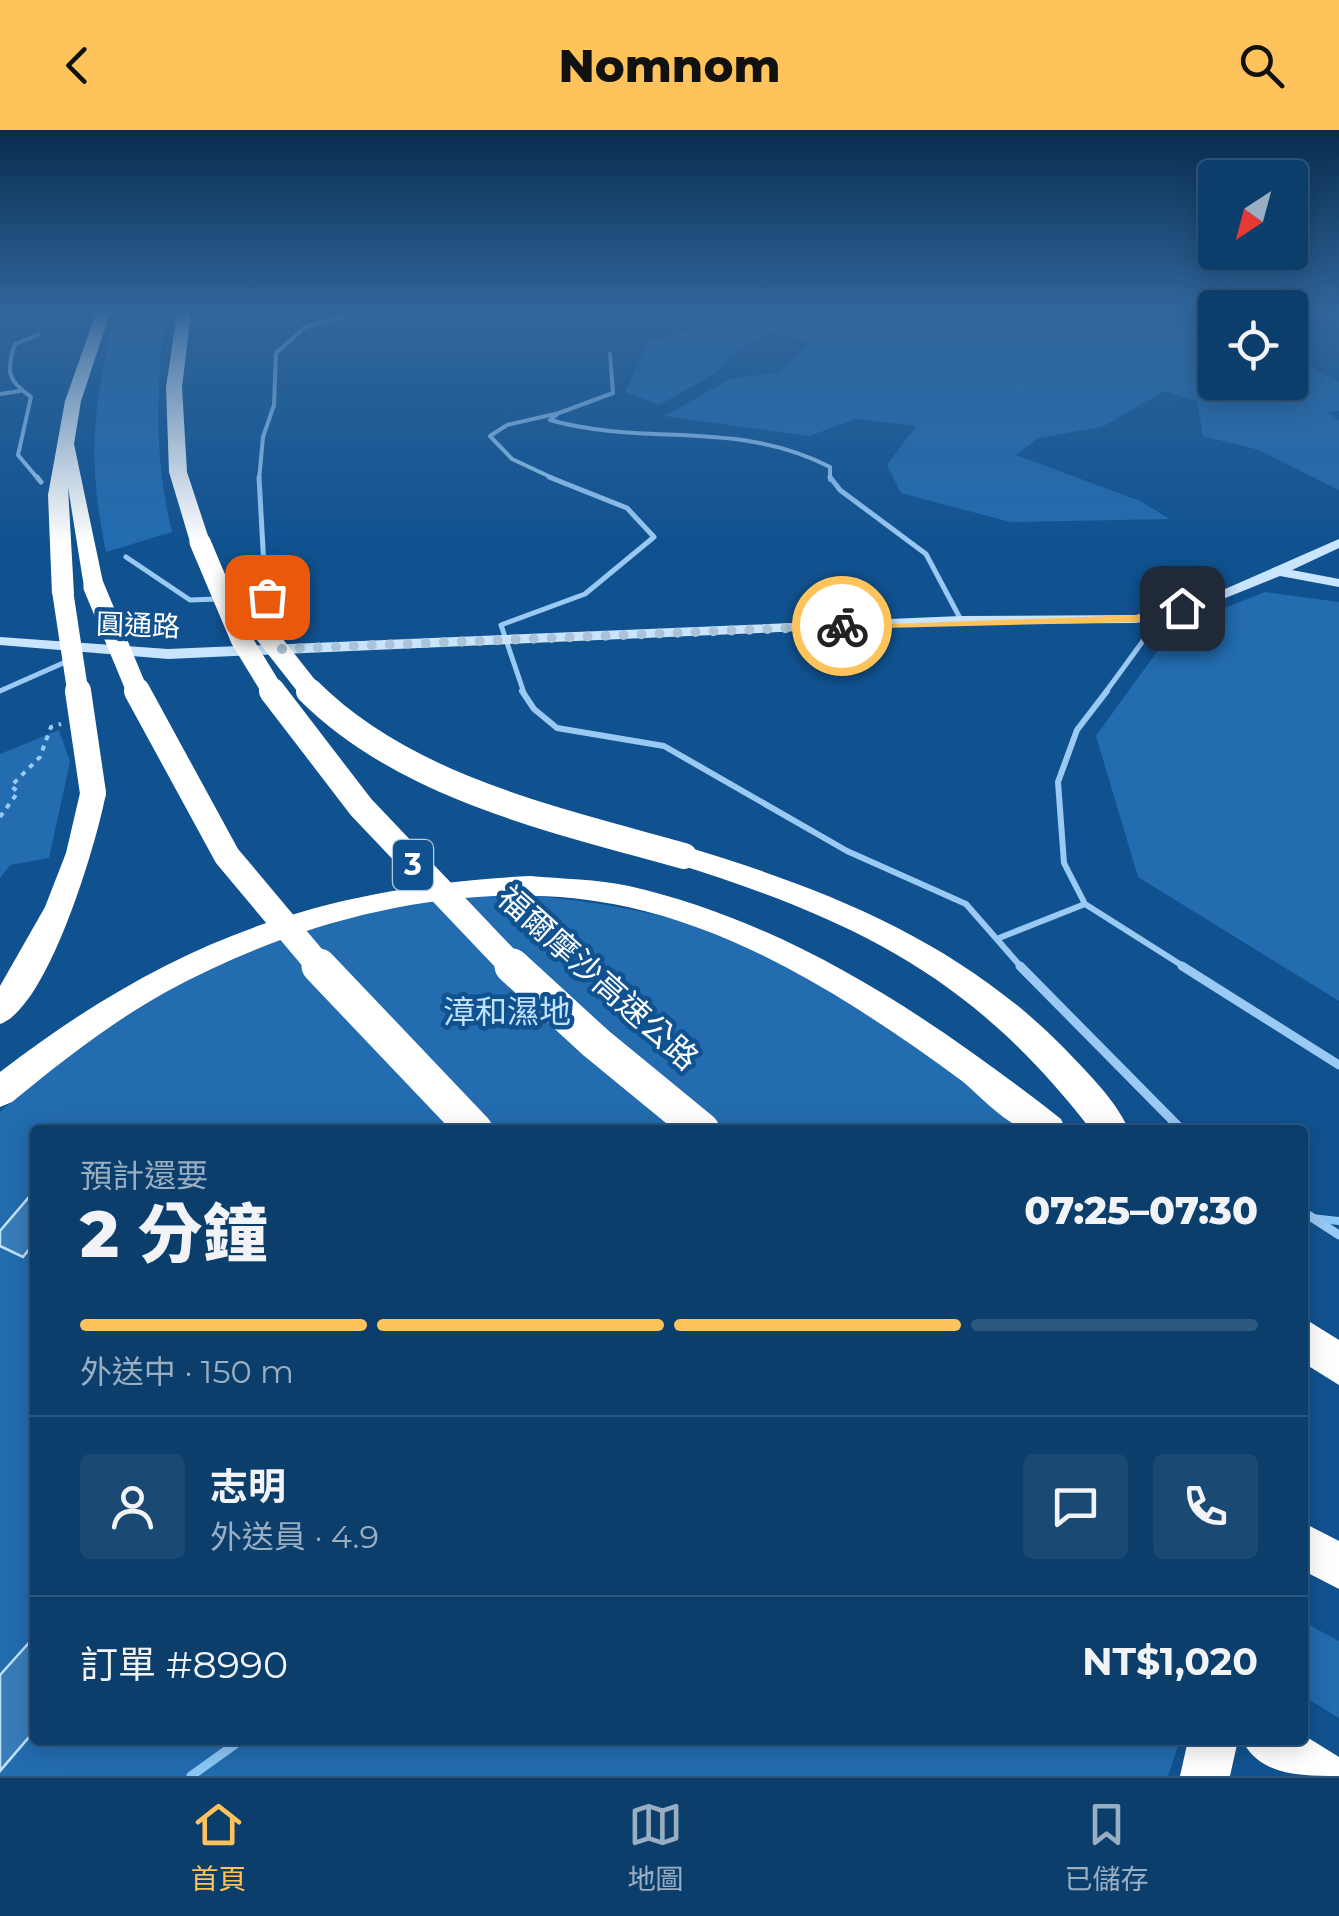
<!DOCTYPE html>
<html lang="zh-TW">
<meta charset="utf-8">
<style>
body{margin:0;font-family:Montserrat,"Noto Sans TC",sans-serif;background:#1a4974;color:#f1f3f6;height:100vh;display:flex;flex-direction:column;font-size:38px;white-space:nowrap}
*{box-sizing:border-box;margin:0}
p{font-size:32px;color:#9aaec2}
.icon{flex:none;width:55px;height:55px;fill:none;stroke:currentColor;stroke-width:2;stroke-linecap:round;stroke-linejoin:round}
.map{position:relative;flex:1;overflow:hidden}
.details{position:absolute;left:30px;top:995px;width:1278px;height:620px;display:flex;flex-direction:column;background:#0c3e6c;border-radius:10px;box-shadow:0 5px 25px #0003,0 0 0 2px #2c577f}
.details>*{flex:none}
.needle{width:65px;rotate:216deg}
.buttons{position:absolute;left:1198px;top:30px;display:grid;gap:20px}
.buttons a{display:grid;place-items:center;width:110px;height:110px;border-radius:10px;background:#0c3e6c;box-shadow:0 5px 25px #0003,0 0 0 2px #2c577f;font-size:50px}
.pin{position:absolute;display:grid;place-items:center;width:85px;height:85px;color:#fff;margin:-42px;border-radius:20px;box-shadow:0 5px 15px #0006}
.courier{position:absolute;display:grid;place-items:center;width:100px;height:100px;margin:-50px;border:8px solid #ffc35c;border-radius:50%;background:#fff;color:#222;box-shadow:0 2px 12px #0007}
.headline em{font-style:normal;font-weight:800}
.headline div{display:flex;flex-direction:column-reverse}
.headline{display:flex;align-items:center;justify-content:space-between;height:170px;padding:0 50px}
h1{font-size:65px;font-weight:800;line-height:75px}
.bar{display:grid;grid-template-columns:repeat(4,1fr);gap:15px 10px;align-content:center;height:120px;padding:0 50px}
.bar i{height:12px;border-radius:8px;background:#2c577f}
.bar .on{background:#ffc35c}
.bar p{grid-column:span 4}
.line{display:flex;align-items:center;gap:25px;padding:0 50px;border-top:2px solid #2c577f}
.line div{flex:1}
.round{display:grid;place-items:center;flex:none;width:105px;height:105px;border-radius:10px;background:#1a4974}
header{display:flex;justify-content:space-between;align-items:center;height:130px;padding:0 50px;background:#ffc35c;color:#111;font-size:45px;font-weight:800}
.menu{display:flex;justify-content:space-around;align-items:center;height:140px;border-top:2px solid #2c577f;background:#0c3e6c;font-size:28px;color:#9aaec2}
.menu a{display:grid;justify-items:center;gap:5px}
.menu .on{color:#ffc35c}
.map>svg:first-child{display:block}
.green{fill:#226caf}
.lines{fill:none;stroke-linecap:round;stroke-linejoin:round}
.stream-far1{stroke:#8bc6f6;stroke-width:8}
.stream{stroke:#8bc6f6;stroke-width:9}
.building{fill:#387cb9;stroke:#c2e1fd;stroke-width:2.5}
.path{stroke:#9ac9f3;stroke-width:4;stroke-dasharray:5 6;stroke-linecap:butt}
.lane-far3{stroke:#9ac9f3;stroke-width:4}
.lane-far2{stroke:#9ac9f3;stroke-width:5}
.lane-far1{stroke:#9ac9f3;stroke-width:6}
.lane{stroke:#9ac9f3;stroke-width:9}
.secondary{fill:#c9e4fd;fill-rule:evenodd}
.highway{fill:#fff;fill-rule:evenodd}
.highway-bridge-far2{stroke:#fff;stroke-width:21}
.highway-bridge-far1{stroke:#fff;stroke-width:26}
.highway-bridge{stroke:#fff;stroke-width:35}
.route{fill:#ffc35c}
.done{stroke:#abc2d8;stroke-width:10;stroke-dasharray:0 18}
.labels{text-anchor:middle;stroke-width:9;stroke-linejoin:round;paint-order:stroke}
.far-street-label{font-size:28px;fill:#fff;stroke:#105290}
.shield{fill:#105290;stroke:#b7cbde;stroke-width:2.5}
.shield-label{font-size:30px;font-weight:bold;fill:#fff}
.street-label{font-size:32px;fill:#fff;stroke:#105290}
.park-label{font-size:32px;fill:#c2e1fd;stroke:#105290}
</style>
<header><svg class="icon" aria-label="back" viewBox="0 0 24 24"><path d="M15 5l-7 7 7 7"/></svg>Nomnom<svg class="icon" aria-label="search" viewBox="0 0 24 24"><circle cx="10" cy="10" r="6"/><path d="M15 15l6 6"/></svg></header>
<div class="map">
<svg width="1339" height="1646" viewBox="0 0 1339 1646">
<rect width="100%" height="100%" fill="#105290"/>
<path class="green" d="M114,183H165C156,258 154,328 172,402L106,422C86,323 94,280 114,183Z
M748,183H1215V252H1290V226L1339,252V281L1328,282L1339,291V360L1259,320L1203,306L1197,271L1164,261L1102,297L1038,308L1016,325L1140,371L1170,389L1010,392L901,363L887,335L916,296L856,289L809,306L665,286L730,249L780,242L810,212L770,202L727,227L719,241L659,275L625,262L650,211Z
M1265,462L1339,472V871L1138,747L1096,606L1174,498Z
M59,600L70,632L49,728L10,735L0,748V624Z
M517,764C593,771 668,782 740,811C839,851 942,932 1024,1000H35V1610H1180L1168,1646H0V982C143,851 322,769 517,764Z
M1302,1491L1339,1511V1588L1303,1566Z"/>
<g class="lines">
<path class="stream-far1" d="M1302,1087L1339,1091"/>
<path class="stream" d="M191,1646L241,1610"/>
</g>
<path class="building" d="M35,1060V1112L23,1127L0,1116V1101Z
M35,1506V1600L0,1641V1545Z"/>
<g class="lines">
<path class="path" d="M0,687L18,662L11,656L40,627L51,597L61,594"/>
<path class="lane-far3" d="M38,205L15,214C6,241 7,250 31,267L18,325L39,350
M0,264L20,261
M559,283L613,263L610,224
M259,350L263,307L274,275L276,223L305,197L356,183
M557,350L512,329L490,306L507,295L559,283L550,290C646,317 738,289 830,337V350"/>
<path class="lane-far2" d="M37,347L41,352
M259,347L264,437L280,510
M830,347L840,360L926,424L961,490
M126,427L190,470L218,469
M0,561L70,530
M524,563L501,495L585,464L654,407L627,378L549,347
M1105,563L1162,485"/>
<path class="lane-far1" d="M522,561L534,579L557,598L664,616L847,721L966,774L1022,838
M1107,561L1077,600L1058,652L1064,733L1085,774L1186,838
M999,808L1085,774"/>
<path class="lane" d="M1020,836L1182,1000
M1182,836L1339,935
M1302,1081L1339,1105"/>
<path class="secondary" d="M1339,409V418L1292,440L1339,449V457L1280,446L1193,481L1136,493L961,494L168,529L0,515V507L168,519L961,486L1136,485L1209,466Z"/>
<path class="highway" d="M96,183H110L81,271L74,314L104,457L94,463L84,457L68,357L74,464L63,470L52,464L48,365L65,271Z
M177,183H191L182,257L187,342L210,412L200,418L190,412L169,342L166,257Z
M93,654L106,663C97,712 48,878 0,894V856L45,777L66,723L80,663Z
M684,716C826,759 957,810 1063,917C1086,941 1115,969 1129,1000H1091C974,847 855,790 674,733L670,726Z
M530,746C562,749 597,749 629,756C793,794 930,887 1061,989L1066,1000C1054,1000 1032,1004 1021,998C1000,988 980,966 962,951C927,925 892,901 856,878C785,833 709,795 628,777C475,743 300,788 166,862C110,893 61,932 12,972L0,977V942C169,812 317,757 530,746Z
M1302,1187L1339,1210V1255L1302,1232Z
M1302,1392L1339,1411V1459L1302,1440Z
M1302,1604L1339,1627V1646C1300,1646 1260,1646 1242,1610H1302Z
M1188,1610H1238L1230,1646H1180Z"/>
<path class="highway-bridge-far2" d="M200,412L241,509L274,563
M94,457L138,563
M63,464L78,563
M234,464L312,563"/>
<path class="highway-bridge-far1" d="M78,561L93,663
M137,561L227,726L321,838
M272,561L361,677L514,838
M309,561C406,658 556,690 684,726"/>
<path class="highway-bridge" d="M319,836L475,1000
M512,836L596,913L702,1000"/>
</g>
<linearGradient id="sky" x2="0" y2="1"><stop stop-color="#092d4f"/><stop offset="0.44" stop-color="#31669c"/><stop offset="1" stop-color="#31669c" stop-opacity="0"/></linearGradient>
<rect width="1339" height="413" fill="url(#sky)"/>
<path class="route" d="M1182,474L1186,480L1136,492L842,499L836,496L1136,485Z"/>
<g class="lines">
<path class="done" d="M267,467L282,519L842,496"/>
</g>
<g class="labels">
<g class="far-street-label">
<text transform="translate(138 495) rotate(2)" y="10">圓通路</text>
</g>
<rect class="shield" x="393" y="710" width="40" height="50" rx="8"/>
<g class="shield-label">
<text x="413" y="745">3</text>
</g>
<g class="street-label">
<text transform="translate(598 848) rotate(42)" y="11">福爾摩沙高速公路</text>
</g>
<g class="park-label">
<text x="507" y="893">漳和濕地</text>
</g>
</g>
</svg>
<div class="buttons">
<a><svg class="needle" viewBox="-14 -14 28 28"><path d="M0-13l5 13h-10z" fill="#e53935"/><path d="M0 13l5-13h-10z" fill="#9aaec2"/></svg></a>
<a><svg class="icon" aria-label="locate" viewBox="0 0 24 24"><circle cx="12" cy="12" r="6"/><path d="M12 2v4M12 18v4M2 12h4M18 12h4"/></svg></a>
</div>
<div class="pin" style="left:267px;top:467px;background:#ea580c"><svg class="icon" aria-label="bag" viewBox="0 0 24 24"><path d="M5 8h14l-1 12H6zM9 8a3 3 0 0 1 6 0"/></svg></div>
<div class="pin" style="left:1182px;top:478px;background:#1f2937"><svg class="icon" aria-label="home" viewBox="0 0 24 24"><path d="M3 11l9-7 9 7M6 9v11h12V9"/></svg></div>
<div class="courier" style="left:842px;top:496px"><svg class="icon" aria-label="bike" viewBox="0 0 24 24"><circle cx="6" cy="16" r="4"/><circle cx="18" cy="16" r="4"/><path d="M6 16l4-8h5l3 8M10 8l3 8H6M13 5h3"/></svg></div>
<section class="details">
<div class="headline"><div><h1>2 分鐘</h1><p>預計還要</p></div><em>07:25–07:30</em></div>
<div class="bar"><i class="on"></i><i class="on"></i><i class="on"></i><i></i><p>外送中 · 150 m</p></div>
<div class="line" style="height:180px"><a class="round"><svg class="icon" aria-label="person" viewBox="0 0 24 24"><circle cx="12" cy="8" r="4"/><path d="M4 21q1-7 8-7t8 7"/></svg></a><div><b>志明</b><p>外送員 · 4.9</p></div><a class="round"><svg class="icon" aria-label="chat" viewBox="0 0 24 24"><path d="M4 5h16v11H9l-5 4z"/></svg></a><a class="round"><svg class="icon" aria-label="phone" viewBox="0 0 24 24"><path d="M5 4h4l2 5-3 2q2 4 5 5l2-3 5 2v4C11 20 4 13 5 4z"/></svg></a></div>
<div class="line" style="height:130px"><div>訂單 #8990</div><b>NT$1,020</b></div>
</section>
</div>
<nav class="menu">
<a class="on"><svg class="icon" aria-label="home" viewBox="0 0 24 24"><path d="M3 11l9-7 9 7M6 9v11h12V9"/></svg>首頁</a>
<a><svg class="icon" aria-label="map" viewBox="0 0 24 24"><path d="M3 6l6-2 6 2 6-2v14l-6 2-6-2-6 2zM9 4v14M15 6v14"/></svg>地圖</a>
<a><svg class="icon" aria-label="saved" viewBox="0 0 24 24"><path d="M7 4h10v16l-5-4-5 4z"/></svg>已儲存</a>
</nav>
